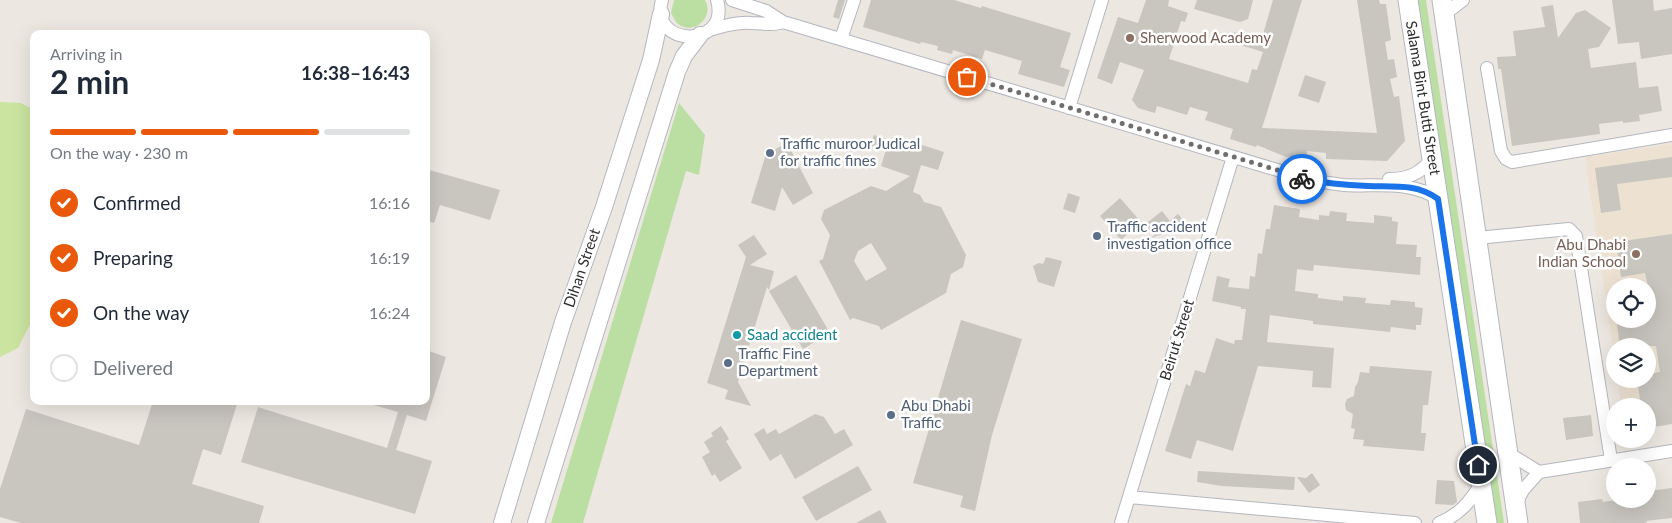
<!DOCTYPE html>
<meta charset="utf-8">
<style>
body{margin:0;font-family:Lato,sans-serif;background:#f2f2f3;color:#1f2937;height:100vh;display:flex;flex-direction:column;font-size:19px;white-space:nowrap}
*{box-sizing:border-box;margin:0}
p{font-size:16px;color:#747a83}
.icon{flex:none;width:28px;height:28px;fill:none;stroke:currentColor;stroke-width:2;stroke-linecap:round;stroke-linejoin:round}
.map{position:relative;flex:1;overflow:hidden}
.side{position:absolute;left:30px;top:30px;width:400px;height:375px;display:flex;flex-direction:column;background:#fff;border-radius:10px;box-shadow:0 5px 20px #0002}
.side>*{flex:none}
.fabs{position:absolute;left:1606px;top:278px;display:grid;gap:10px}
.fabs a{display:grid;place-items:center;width:50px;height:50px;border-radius:50%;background:#fff;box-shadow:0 5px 20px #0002;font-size:25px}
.pin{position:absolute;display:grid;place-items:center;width:42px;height:42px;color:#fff;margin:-21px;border:2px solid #fff;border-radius:50%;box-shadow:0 1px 5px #0007}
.courier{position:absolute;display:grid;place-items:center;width:50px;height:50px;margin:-25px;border:4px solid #1a73e8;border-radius:50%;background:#fff;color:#222;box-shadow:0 1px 6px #0007}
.headline em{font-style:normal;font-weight:700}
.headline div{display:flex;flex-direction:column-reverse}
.headline{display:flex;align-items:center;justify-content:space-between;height:85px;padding:0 20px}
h1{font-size:32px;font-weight:700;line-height:38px}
.bar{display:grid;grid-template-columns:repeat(4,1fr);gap:8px 5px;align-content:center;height:60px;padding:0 20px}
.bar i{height:6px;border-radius:4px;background:#e0e1e3}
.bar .on{background:#ea580c}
.bar p{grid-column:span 4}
ol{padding:0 20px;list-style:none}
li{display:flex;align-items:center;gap:15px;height:55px}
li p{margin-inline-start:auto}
li .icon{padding:5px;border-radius:50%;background:#ea580c;color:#fff;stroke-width:4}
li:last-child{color:#747a83}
li i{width:28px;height:28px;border:2px solid #e0e1e3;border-radius:50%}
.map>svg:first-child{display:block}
.education{fill:#ede2d2;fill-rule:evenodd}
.green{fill:#bbdea3}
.pitch{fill:#cbe4a0}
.building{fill:#c9c5bf;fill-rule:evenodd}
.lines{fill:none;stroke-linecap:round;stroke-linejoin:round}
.minor-casing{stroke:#b4b7bf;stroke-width:14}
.tertiary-casing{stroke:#b4b7bf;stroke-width:18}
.secondary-casing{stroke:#b4b7bf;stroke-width:21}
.minor{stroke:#fff;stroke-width:12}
.tertiary{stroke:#fff;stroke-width:16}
.secondary{stroke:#fff;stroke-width:19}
.done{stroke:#706e6c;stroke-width:5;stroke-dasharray:0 9}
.route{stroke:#1a73e8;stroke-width:6}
.education-dot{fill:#8d6e63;stroke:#fff;stroke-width:2}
.service-dot{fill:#5c6f8a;stroke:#fff;stroke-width:2}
.culture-dot{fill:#0f9aa8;stroke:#fff;stroke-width:2}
.labels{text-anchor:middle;stroke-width:5;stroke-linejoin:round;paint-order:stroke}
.education-label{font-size:15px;fill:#785e54;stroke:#fff;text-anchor:start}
.street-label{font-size:15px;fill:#2d2d2d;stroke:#fff}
.service-label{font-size:15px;fill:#4e5e75;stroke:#fff;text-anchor:start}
.culture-label{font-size:15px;fill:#0d838f;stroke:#fff;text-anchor:start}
</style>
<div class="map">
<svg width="1672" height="523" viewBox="0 0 1672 523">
<rect width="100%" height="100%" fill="#ede7e1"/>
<path class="education" d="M1672,144V416L1648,420V406H1621L1617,379H1648V346H1615V363L1585,157ZM1615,286H1648V319H1615Z"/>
<path class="green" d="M674,0H705C715,17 693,37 677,23C675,21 673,16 671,13Z
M1416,0H1426L1504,523H1492Z
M679,103L705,135L699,175L686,171L583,523H551Z"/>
<path class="pitch" d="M0,102L21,103L34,110V310L30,324L18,348L0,357Z"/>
<path class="building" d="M838,0H845L839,19L833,17Z
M871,0H954L981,8L982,6L1071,33L1060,67L1070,70L1064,87L1018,74L1022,61L985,50L982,59L953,50L952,54L937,50L938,46L921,42L920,44L863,27Z
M1146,0H1169L1168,6L1188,13L1185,22L1181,21L1169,59L1248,83L1252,69L1257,70L1263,52L1231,42L1234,32L1261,41L1273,0H1302L1262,128L1377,133L1357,0H1379L1380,4H1386L1391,40L1385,42L1388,60L1394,59L1397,77L1390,79L1394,97L1399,96L1405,141L1387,161L1326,159V153L1307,151L1306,158L1286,157L1257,145L1256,147L1230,139L1233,129L1205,120L1208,112L1190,107L1187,115L1157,106L1155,113L1138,108L1132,100L1144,70L1120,62L1112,84L1097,78L1118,17L1138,23Z
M1197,0H1253L1248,19L1240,22L1194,9Z
M1612,0H1653L1654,11L1672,8V54L1641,59L1639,42L1618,44Z
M1553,5L1558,38L1576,13L1585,10L1611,28L1599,47L1588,49L1591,68L1636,62L1639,88L1658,86L1662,111L1639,115L1640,121L1623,123V121L1599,124L1600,134L1512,146L1501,69H1498L1497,57L1516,56L1513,31L1545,27L1541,7Z
M1305,75L1326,82L1319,103L1298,96Z
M874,135L898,143L900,138L944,152L938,170L921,165L913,192L920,195L924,202L941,207L966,255L963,267L951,274L946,293L881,330L879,326L853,318L850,320L819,261L823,259L830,235L821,219L824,210L871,186L886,191L910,176L881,166L886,150L870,145ZM871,243L887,269L866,281L854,261L858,251Z
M787,143L813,193L793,205L782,187L775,211L751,203L766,154Z
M1672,157V177L1617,184L1621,210L1601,213L1595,168Z
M426,169L500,190L490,220L440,205L434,223L426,221L430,205H426Z
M1068,193L1080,197L1075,213L1063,209Z
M1120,198L1141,222L1121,240L1100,216Z
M1274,205L1300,209L1299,217L1319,220V215L1329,216L1330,211L1347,213L1346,221L1374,223V215L1392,217V221L1398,222L1396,244L1417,245L1416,257H1421L1420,275L1314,265L1313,271L1297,269L1295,291L1318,294V298L1343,301V296L1355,297L1366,298L1365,303L1390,305L1391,300L1415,302V307L1423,308L1421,325H1416V330L1391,327L1390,332L1313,324V321L1270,315L1267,342L1334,348L1331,388L1312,387L1313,371L1258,366L1233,451L1197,440L1191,459L1165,451L1186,384L1190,386L1195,370L1205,373L1216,338L1234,344L1235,340H1242L1246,309H1241V307L1212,301L1217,276L1230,279L1228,287L1249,289L1250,276L1255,277L1258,253L1262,254L1266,229H1270Z
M1162,211L1170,221L1178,214L1185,222L1176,229L1151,238L1162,228L1161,227L1151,234L1144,225Z
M1672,234V424L1648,428V406H1641L1637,379H1648V374L1660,372L1656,346H1620L1616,319H1648V286L1645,273L1621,277L1616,242Z
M754,235L767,254L750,265L774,271L769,290L767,287L738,382L751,406L725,399L728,390L707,383L746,257L738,245Z
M1046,257L1062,261L1054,287L1038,282L1033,266L1039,263L1043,264Z
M796,275L830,333L803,349L769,291Z
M961,320L1022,339L992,435L975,511L960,507L963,496L913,483Z
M426,350L446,357L426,421L407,415L396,450L432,461L415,514L241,462L258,407L387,448L398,412L370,404V401H426Z
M1370,366L1432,371L1428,405H1423L1421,433H1426L1424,451L1363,446L1364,440L1353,439L1355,429L1351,428L1353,414L1346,410L1345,404L1347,399L1354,396L1355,387L1358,382L1360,372L1369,373Z
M153,401H238L221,455L203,449L192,484L264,506L259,523H21L0,517V489L26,409L139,445Z
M815,414L824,417L835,434L844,429L853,445L795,479L781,454L770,461L754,434L764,428L767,434L776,429L779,434Z
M1591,415L1593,436L1566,440L1563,418Z
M721,426L729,439L726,441L742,468L720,482L715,474L712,476L702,457L710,452L704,442L713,436L711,433Z
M858,466L872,490L816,521L802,497Z
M1198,471L1295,477L1294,490L1222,486L1197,482Z
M1312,473L1320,485L1309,493L1297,477L1306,478Z
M1437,480L1454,481L1457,502L1453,505L1435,504Z
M1672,488V518L1646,521L1647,523H1580L1578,502L1602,499L1603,502L1623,499H1649L1648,491Z
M880,510L887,523H856Z"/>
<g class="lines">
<defs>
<path id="minor" d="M662,0C648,48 731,49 717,0
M732,0L766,11L783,22L1284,172L1286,177C1306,179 1325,183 1344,185C1376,187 1411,180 1438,199
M1445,14L1463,0
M709,30C723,26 737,22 751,23C763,23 772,26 783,22
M841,39L854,0
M1487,68L1501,151L1506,159L1512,162L1672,135
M1069,108L1102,0
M1389,179C1407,179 1421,174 1432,158
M1477,238L1569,229L1576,236L1611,460
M1508,453L1539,472L1672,451
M1129,497L1415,523
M1516,504L1523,490L1539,472
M1121,523L1233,157
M1439,523C1459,515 1470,502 1481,484"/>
<path id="tertiary" d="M502,523L563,322L604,207L651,60L661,14
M536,523L677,72L684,56L700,35"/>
<path id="secondary" d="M1408,0L1487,523
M1442,0L1518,523"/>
</defs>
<use href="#minor" class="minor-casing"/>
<use href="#tertiary" class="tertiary-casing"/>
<use href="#secondary" class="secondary-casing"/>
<use href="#minor" class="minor"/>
<use href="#tertiary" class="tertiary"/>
<use href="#secondary" class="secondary"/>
</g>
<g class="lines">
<path class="done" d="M967,77L1284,172L1286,177L1302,179"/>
<path class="route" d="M1302,179C1324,183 1346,185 1368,186C1393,187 1416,183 1438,199L1478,465"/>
</g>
<g class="education-dot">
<circle cx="1130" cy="38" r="5"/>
<circle cx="1636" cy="254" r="5"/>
</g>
<g class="service-dot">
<circle cx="770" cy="153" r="5"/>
<circle cx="1097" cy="236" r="5"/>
<circle cx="728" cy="363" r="5"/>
<circle cx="891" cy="415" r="5"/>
</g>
<circle class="culture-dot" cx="737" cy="335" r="5"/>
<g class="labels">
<g class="education-label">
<text x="1140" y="43">Sherwood Academy</text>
<text x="1626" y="250" text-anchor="end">Abu Dhabi<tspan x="1626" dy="17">Indian School</tspan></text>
</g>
<g class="street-label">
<text transform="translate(1423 98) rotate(81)" y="5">Salama Bint Butti Street</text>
<text transform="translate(582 268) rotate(-71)" y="5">Dihan Street</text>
<text transform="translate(1177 340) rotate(-73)" y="5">Beirut Street</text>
</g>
<g class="service-label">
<text x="780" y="149">Traffic muroor Judical<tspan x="780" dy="17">for traffic fines</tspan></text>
<text x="1107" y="232">Traffic accident<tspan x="1107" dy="17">investigation office</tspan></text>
<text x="738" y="359">Traffic Fine<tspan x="738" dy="17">Department</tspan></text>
<text x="901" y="411">Abu Dhabi<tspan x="901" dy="17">Traffic</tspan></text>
</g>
<g class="culture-label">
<text x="747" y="340">Saad accident</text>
</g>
</g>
</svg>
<div class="fabs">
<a><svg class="icon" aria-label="locate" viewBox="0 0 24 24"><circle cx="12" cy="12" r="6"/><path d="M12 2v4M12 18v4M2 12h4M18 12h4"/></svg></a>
<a><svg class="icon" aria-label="layers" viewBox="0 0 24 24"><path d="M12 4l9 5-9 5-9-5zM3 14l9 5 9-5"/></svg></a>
<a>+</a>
<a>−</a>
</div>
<div class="pin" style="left:967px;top:77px;background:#ea580c"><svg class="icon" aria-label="bag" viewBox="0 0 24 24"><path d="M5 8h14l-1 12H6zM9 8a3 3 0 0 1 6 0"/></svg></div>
<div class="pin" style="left:1478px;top:465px;background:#1f2937"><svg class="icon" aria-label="home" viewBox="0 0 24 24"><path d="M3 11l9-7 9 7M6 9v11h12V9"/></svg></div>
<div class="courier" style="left:1302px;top:179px"><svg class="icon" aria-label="bike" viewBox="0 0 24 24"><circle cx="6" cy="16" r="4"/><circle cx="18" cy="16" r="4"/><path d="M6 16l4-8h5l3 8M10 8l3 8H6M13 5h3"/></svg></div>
<section class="side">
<div class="headline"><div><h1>2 min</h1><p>Arriving in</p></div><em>16:38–16:43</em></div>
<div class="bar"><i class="on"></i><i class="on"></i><i class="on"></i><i></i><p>On the way · 230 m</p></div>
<ol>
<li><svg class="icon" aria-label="check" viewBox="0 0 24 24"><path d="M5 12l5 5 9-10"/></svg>Confirmed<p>16:16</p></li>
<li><svg class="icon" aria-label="check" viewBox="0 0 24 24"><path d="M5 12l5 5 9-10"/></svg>Preparing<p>16:19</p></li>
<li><svg class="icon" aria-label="check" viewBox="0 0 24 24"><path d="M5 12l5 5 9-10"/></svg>On the way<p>16:24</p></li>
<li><i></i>Delivered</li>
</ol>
</section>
</div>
